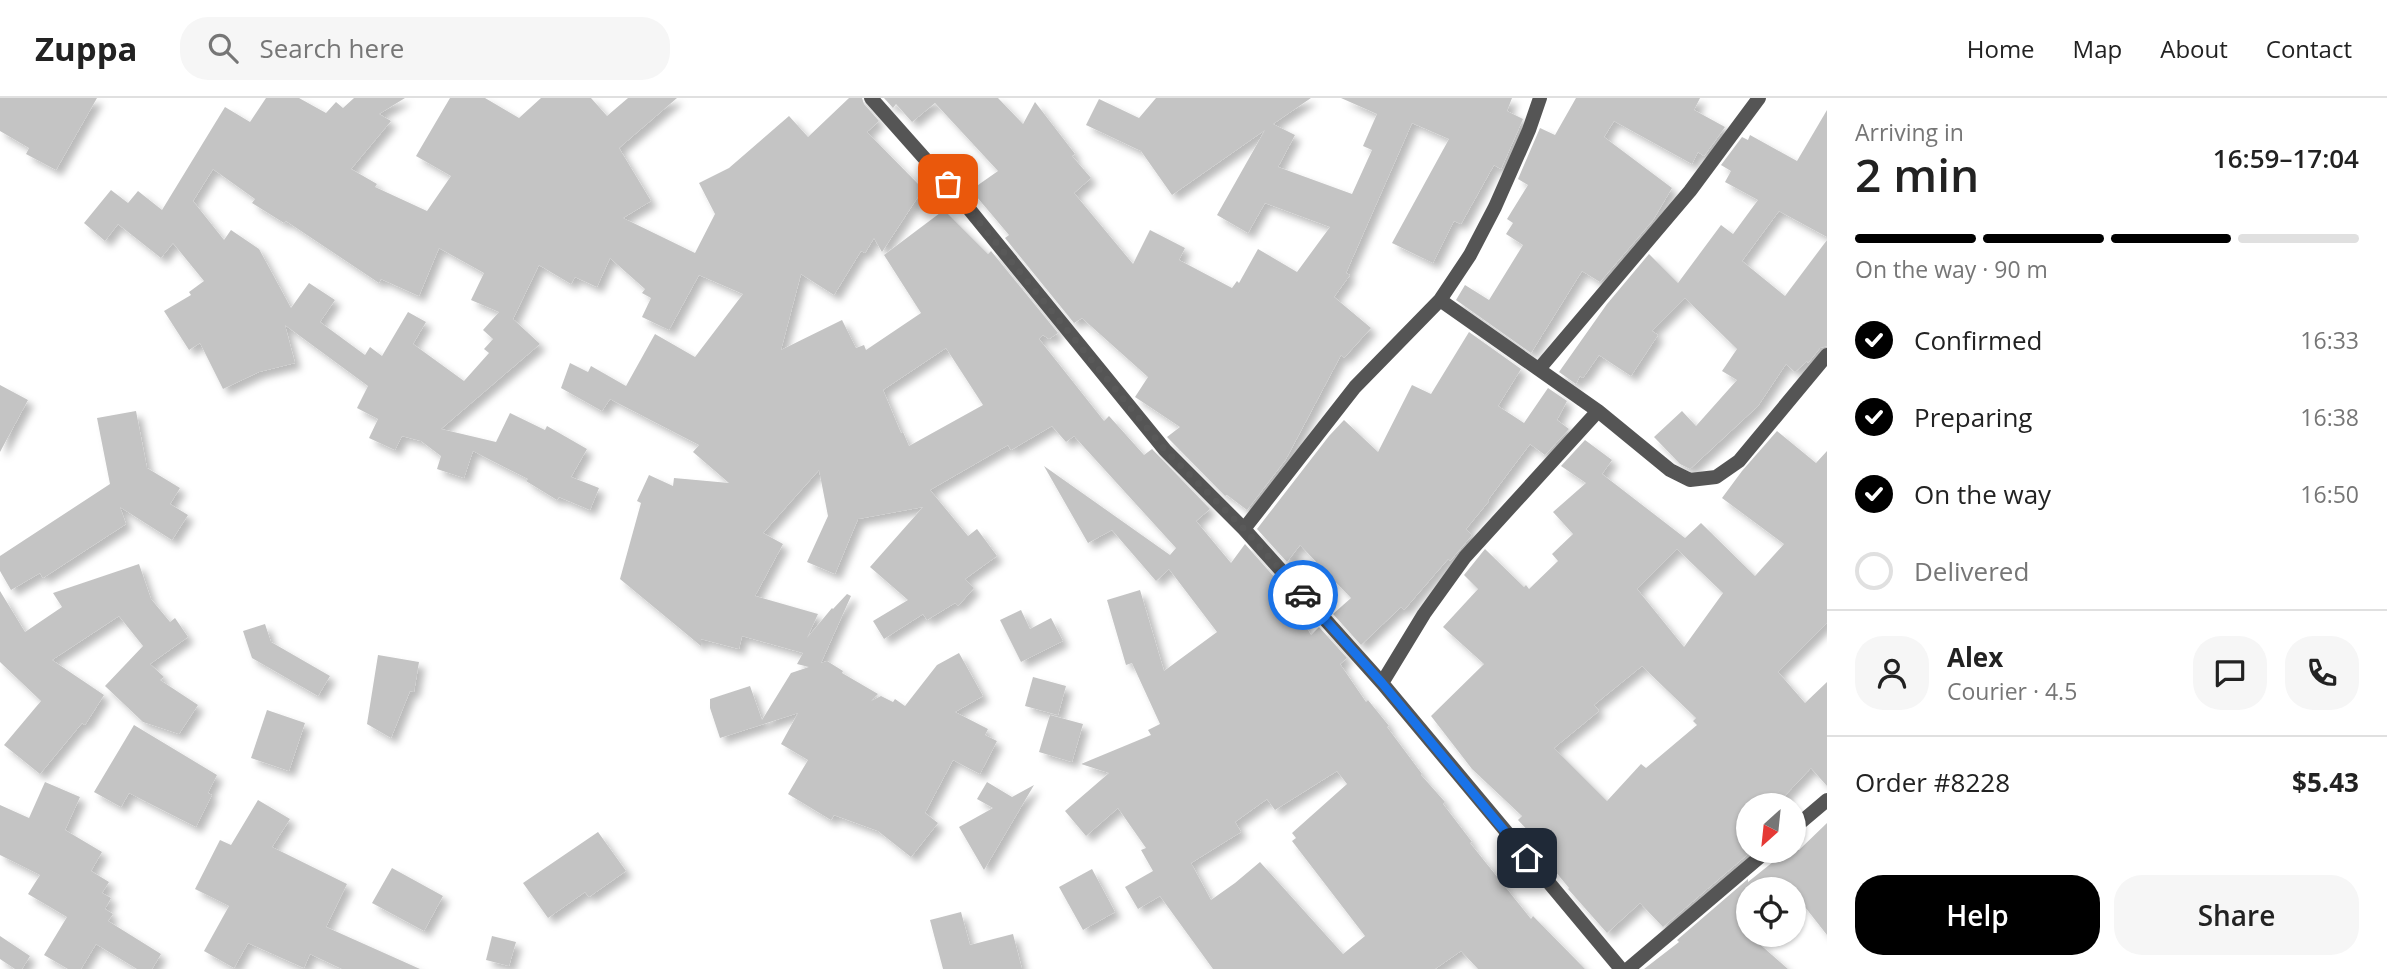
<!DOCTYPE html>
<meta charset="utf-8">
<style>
body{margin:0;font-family:"Open Sans",sans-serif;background:#f6f6f6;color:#222;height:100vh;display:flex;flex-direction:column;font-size:26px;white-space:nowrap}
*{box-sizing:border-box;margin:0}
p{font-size:23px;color:#767676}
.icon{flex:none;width:38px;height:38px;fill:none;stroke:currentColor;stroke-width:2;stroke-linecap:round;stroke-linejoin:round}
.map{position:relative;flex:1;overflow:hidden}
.panel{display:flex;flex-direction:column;background:#fff;width:560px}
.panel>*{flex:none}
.needle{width:46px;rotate:207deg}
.buttons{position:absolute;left:1736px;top:695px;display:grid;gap:14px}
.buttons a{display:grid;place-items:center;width:70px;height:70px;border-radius:50%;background:#fff;box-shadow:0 2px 5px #0004;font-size:35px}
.pin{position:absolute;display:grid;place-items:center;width:60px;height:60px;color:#fff;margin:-30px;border-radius:14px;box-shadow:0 4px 10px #0006}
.courier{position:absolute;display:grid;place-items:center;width:70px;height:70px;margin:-35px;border:5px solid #1a73e8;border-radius:50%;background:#fff;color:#222;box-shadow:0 2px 9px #0007}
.overview em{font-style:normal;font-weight:600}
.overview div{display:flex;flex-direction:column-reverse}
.overview{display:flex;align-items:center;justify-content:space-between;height:119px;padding:0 28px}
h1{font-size:46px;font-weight:600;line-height:52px}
.bar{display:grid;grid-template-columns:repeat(4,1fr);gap:10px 7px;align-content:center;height:84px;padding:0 28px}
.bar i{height:9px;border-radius:5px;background:#e0e0e0}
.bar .on{background:#000}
.bar p{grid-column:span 4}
.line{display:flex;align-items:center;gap:18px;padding:0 28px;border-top:2px solid #e0e0e0}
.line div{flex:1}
.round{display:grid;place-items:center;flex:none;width:74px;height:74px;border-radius:28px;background:#f6f6f6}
ol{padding:0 28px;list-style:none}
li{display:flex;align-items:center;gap:21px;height:77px}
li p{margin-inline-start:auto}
li .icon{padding:7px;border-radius:50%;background:#000;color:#fff;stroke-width:4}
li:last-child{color:#767676}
li i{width:38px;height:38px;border:4px solid #e0e0e0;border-radius:50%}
.action{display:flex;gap:14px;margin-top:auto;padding:14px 28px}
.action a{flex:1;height:80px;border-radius:28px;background:#000;color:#fff;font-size:28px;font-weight:600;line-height:80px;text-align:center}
.action a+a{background:#f6f6f6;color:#222}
header{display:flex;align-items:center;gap:42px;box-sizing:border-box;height:98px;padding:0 35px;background:#fff;border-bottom:2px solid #e0e0e0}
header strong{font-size:33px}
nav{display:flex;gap:38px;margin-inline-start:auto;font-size:24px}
.search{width:490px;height:63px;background:#f6f6f6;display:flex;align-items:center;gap:18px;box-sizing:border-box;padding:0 24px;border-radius:28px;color:#767676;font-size:26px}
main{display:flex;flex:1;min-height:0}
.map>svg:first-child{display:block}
.building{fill:#c4c4c4;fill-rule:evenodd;filter:url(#shadow)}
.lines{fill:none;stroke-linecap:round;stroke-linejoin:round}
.minor{stroke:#555;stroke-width:14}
.done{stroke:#595959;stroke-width:7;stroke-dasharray:0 12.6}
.route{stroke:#1a73e8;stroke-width:9}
</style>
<header>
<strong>Zuppa</strong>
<div class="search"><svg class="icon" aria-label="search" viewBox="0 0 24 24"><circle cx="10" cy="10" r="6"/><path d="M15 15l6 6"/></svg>Search here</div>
<nav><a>Home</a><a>Map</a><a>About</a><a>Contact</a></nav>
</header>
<main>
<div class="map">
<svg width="1827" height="871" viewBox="0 0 1827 871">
<defs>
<filter id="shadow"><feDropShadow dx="6" dy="6" stdDeviation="3.5" flood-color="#0004"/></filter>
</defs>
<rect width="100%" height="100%" fill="#fff"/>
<path class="building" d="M0,0H97L56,72L26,56L29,50L0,33Z
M266,0H299L326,15L336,4L343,10L354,0H405L379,16L391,23L351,71L377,86L375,89L427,113L451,78L416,58L450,0H485L519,20L541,0H591L607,18L628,0H677L619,50L651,103L623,120L695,155L715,116L699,85L729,70L789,18L808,39L849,0H862L864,6L879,23L867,34L923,91L882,154L874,140L865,155L861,153L834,197L801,176L781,252L842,222L856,250L864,247L866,252L921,215L884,157L944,112L988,156L991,153L1058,235L1049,241L1043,237L1039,241L1104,323L1109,318L1144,357L1152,351L1210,411L1196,423L1231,465L1245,446L1276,481L1311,537L1319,529L1347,560L1340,566L1366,604L1368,602L1389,628L1387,629L1422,676L1421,677L1445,704L1443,706L1472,744L1470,745L1531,821L1533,818L1585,871H1478L1461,853L1435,871H1213L1160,798L1138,811L1125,789L1153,773L1141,752L1146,750L1118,710L1086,738L1065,713L1109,675L1081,666L1151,637L1148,632L1160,626L1132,565L1126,567L1107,502L1140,492L1164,573L1217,534L1169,471L1156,483L1112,432L1088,445L1044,368L1170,457L1176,450L1074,338L1066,344L1052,328L1011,352L1008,347L930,392L968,438L977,431L997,458L965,481L974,490L958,508L955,505L927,522L923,516L884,541L873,523L908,502L870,469L923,409L858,421L835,476L807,464L828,418L819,372L763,435L783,446L755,498L818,516L807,540L832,510L833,511L847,496L851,498L821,565L827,563L843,573L842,575L878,596L871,603L881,598L893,604L895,601L905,608L937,567L959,555L983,598L955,614L988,631L985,637L997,643L980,676L953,662L925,715L938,725L911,759L878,733L834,717L831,722L788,696L808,662L781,646L798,615L720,640L710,610V601L750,588L762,622L791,575L809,569L797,566L803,555L742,538L739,551L701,541V548L620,481L641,405L637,403L649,377L673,388L674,380L729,385L693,354L699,347L610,301L602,313L561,290L570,265L588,274L591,268L626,288L655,236L695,259L743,196L699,177L669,232L642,219L651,200L642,195L645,191L610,160L597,189L575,179L571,186L539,167L513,221L540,246L441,331L496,344L510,315L545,332L547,328L587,351L571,379L599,390L590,412L559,399L557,402L526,383L528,381L473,353L464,380L437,371L441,358L421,343L402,338L395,352L369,340L378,321L357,310L368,288L285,227L295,265L259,274L223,291L200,245L189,252L164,213L191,197L189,194L204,183L173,145L161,160L118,126L105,143L84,125L111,92L128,105L138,93L162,112L225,9L250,24ZM213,71L255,101L252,105L284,125L286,123L379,185L381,181L419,198L439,150L484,175L471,202L499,214L483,232L493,241L484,251L489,255L464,283L413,246L426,224L408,214L382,258L370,249L365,257L320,224L335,202L309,185L291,210L259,151L231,132L224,142L193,103ZM946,250L983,307L909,348L903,334L901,335L883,292ZM1337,673L1347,686L1292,735L1296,740L1292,743L1365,838L1343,856L1260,764L1235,785L1211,802L1191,765L1241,734L1235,724L1267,701L1275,712Z
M884,0H998L1023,26L1035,4L1075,56L1072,58L1091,80L1074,95L1133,166L1150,132L1185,150L1179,162L1232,190L1237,183L1239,185L1258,151L1297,174L1330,129L1265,105L1248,135L1217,117L1265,32L1172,97L1141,53L1086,27L1099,1L1139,20L1156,0H1311L1273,26L1295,37L1278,69L1352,96L1372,52L1363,48L1377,16L1341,0H1512L1507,13L1523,21L1501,71L1494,67L1461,126L1454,123L1433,165L1392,145L1449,41L1412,25L1346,175L1350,177L1334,199L1371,230L1344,260L1341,257L1286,361L1247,412L1227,397L1225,398L1167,339L1180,329L1135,299L1148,279L1082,220L1074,225L1005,140L1009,137L971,92L998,73L935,5L912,24L896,6L893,10Z
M1576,0H1700L1694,12L1725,29L1704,58L1698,54L1692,66L1614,23L1604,39L1672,90L1653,122L1600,184L1582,173L1531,255L1456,202L1465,187L1489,202L1523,147L1506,136L1513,125L1507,121L1528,87L1518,81L1540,30L1555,37Z
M1827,12V139L1779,113L1742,163L1785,198L1827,142V248L1820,250L1808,265L1807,263L1795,274L1786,266L1758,308L1690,371L1680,366L1654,339L1682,313L1696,328L1737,282L1722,273L1737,251L1685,200L1652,233L1658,237L1631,278L1599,257L1583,280L1580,278L1576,286L1559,274L1607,206L1649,156L1678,185L1721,127L1733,136L1758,102L1725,84L1731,73L1721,67L1742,39L1748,42L1750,37L1797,63Z
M1469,234L1521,271L1498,308L1524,325L1548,290L1567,303L1557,322L1569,331L1545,357L1530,346L1488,402L1489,403L1466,431L1472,437L1450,463L1448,461L1404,512L1401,509L1361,547L1333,516L1351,500L1300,447L1287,464L1257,431L1329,338L1344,322L1378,354L1412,287L1431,296Z
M0,287L28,302L0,354Z
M136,313L147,370L180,390L170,406L188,417L172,442L120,409L126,426L43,480L40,475L11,492L0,473V458L110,386L97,320Z
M1777,333L1816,365L1827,353V525L1778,574L1805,605L1827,584V688L1811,670L1776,707H1748V756L1663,829L1640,805L1607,835L1568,791L1569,790L1541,756L1546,752L1518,722L1522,718L1472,671L1431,618L1484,566L1443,529L1478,491L1464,477L1485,451L1524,489L1526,487L1529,491L1558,463L1552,456L1573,436L1553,414L1586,385L1561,368L1585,342L1612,362L1602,376L1685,440L1701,425L1755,478L1784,446L1722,400L1742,373ZM1677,451L1723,495L1684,549L1637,491ZM1642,568L1696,620L1693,623L1697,627L1646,670L1641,666L1607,703L1554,650L1599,613L1594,607Z
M139,466L151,501L170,524L175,520L188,539L150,566L164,579L160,582L198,607L179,636L143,624L105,588L143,548L119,518L52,562L104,597L85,627L82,625L40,676L4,647L41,603L0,564V493L25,534L62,509L53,495Z
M1021,512L1030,531L1051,520L1063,543L1021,564L1000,522Z
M265,526L271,544L330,578L318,598L252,560L243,533Z
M378,557L419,564L414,594L410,593L391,640L367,626Z
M1033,579L1066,588L1058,617L1025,608Z
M267,612L305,625L289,673L251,660Z
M1050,617L1083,626L1072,664L1039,654Z
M134,627L217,677L208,695L212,697L196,729L129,695L121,709L94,694Z
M45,684L80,699L65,732L102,754L91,773L109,784L102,795L111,800L105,811L113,816L108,823L161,856L152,871H137L96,846L81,871H68L44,857L67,819L28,796L40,777L0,757V707L29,720Z
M987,684L1012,699L1034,687L984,772L959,729L993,710L977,701Z
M258,702L290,721L272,749L347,786L326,829L420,871H342L310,856L304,870L248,845L234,870L204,853L229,808L195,791L220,742L231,747Z
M1827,725V837L1794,795V791H1748V836L1788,871H1644L1679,844L1677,842L1748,781V784L1788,752H1799Z
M598,734L626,773L589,799L585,794L548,820L523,785Z
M392,770L443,798L424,833L372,805Z
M1092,771L1115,814L1083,832L1059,789Z
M961,814L970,847L1013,836L1022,871H943L930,822Z
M0,838L30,858L22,871H15L0,861Z
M492,838L516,844L509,868L486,862Z"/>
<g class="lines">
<path class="minor" d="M871,0L965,106L1165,352L1244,431L1382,585L1621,871
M1440,202L1598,313L1670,372L1690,382L1716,379L1739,363L1827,257
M1539,271L1690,93L1759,0
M1244,431L1355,289L1440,202L1470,157L1495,109L1529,32L1540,0
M1382,585L1424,516L1465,459L1598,313
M1794,730L1827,702
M1628,871L1768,752"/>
</g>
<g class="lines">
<path class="done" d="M948,86L1165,352L1244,431L1303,497"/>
<path class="route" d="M1303,497L1382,585L1527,760"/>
</g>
</svg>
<div class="buttons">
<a><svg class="needle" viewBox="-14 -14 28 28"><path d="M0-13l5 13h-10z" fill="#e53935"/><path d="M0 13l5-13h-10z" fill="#767676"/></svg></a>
<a><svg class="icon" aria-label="locate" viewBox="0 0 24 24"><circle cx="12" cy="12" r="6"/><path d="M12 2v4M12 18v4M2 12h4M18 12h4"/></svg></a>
</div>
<div class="pin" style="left:948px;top:86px;background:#ea580c"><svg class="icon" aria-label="bag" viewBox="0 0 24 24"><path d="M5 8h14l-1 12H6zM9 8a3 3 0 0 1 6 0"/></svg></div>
<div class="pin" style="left:1527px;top:760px;background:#1f2937"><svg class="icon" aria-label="home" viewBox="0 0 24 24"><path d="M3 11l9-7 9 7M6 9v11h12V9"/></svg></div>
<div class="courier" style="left:1303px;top:497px"><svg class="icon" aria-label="car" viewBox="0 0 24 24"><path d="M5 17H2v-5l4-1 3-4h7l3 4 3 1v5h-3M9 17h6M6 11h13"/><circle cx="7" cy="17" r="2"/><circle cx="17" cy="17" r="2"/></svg></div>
</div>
<section class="panel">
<div class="overview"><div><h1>2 min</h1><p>Arriving in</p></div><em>16:59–17:04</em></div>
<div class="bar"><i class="on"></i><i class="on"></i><i class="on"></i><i></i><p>On the way · 90 m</p></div>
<ol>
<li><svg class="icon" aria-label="check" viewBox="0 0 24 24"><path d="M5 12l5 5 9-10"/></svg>Confirmed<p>16:33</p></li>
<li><svg class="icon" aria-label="check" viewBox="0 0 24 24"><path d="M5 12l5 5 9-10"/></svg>Preparing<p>16:38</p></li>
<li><svg class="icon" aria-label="check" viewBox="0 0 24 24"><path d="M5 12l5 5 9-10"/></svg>On the way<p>16:50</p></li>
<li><i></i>Delivered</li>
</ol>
<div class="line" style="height:126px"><a class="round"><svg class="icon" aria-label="person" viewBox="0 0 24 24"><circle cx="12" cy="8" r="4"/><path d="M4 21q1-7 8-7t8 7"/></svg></a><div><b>Alex</b><p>Courier · 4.5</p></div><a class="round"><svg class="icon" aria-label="chat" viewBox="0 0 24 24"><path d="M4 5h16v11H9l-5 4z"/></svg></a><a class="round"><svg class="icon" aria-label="phone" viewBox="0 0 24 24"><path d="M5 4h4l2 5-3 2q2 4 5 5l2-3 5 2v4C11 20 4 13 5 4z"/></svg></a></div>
<div class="line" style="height:91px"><div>Order #8228</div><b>$5.43</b></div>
<div class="action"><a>Help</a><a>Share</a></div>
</section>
</main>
